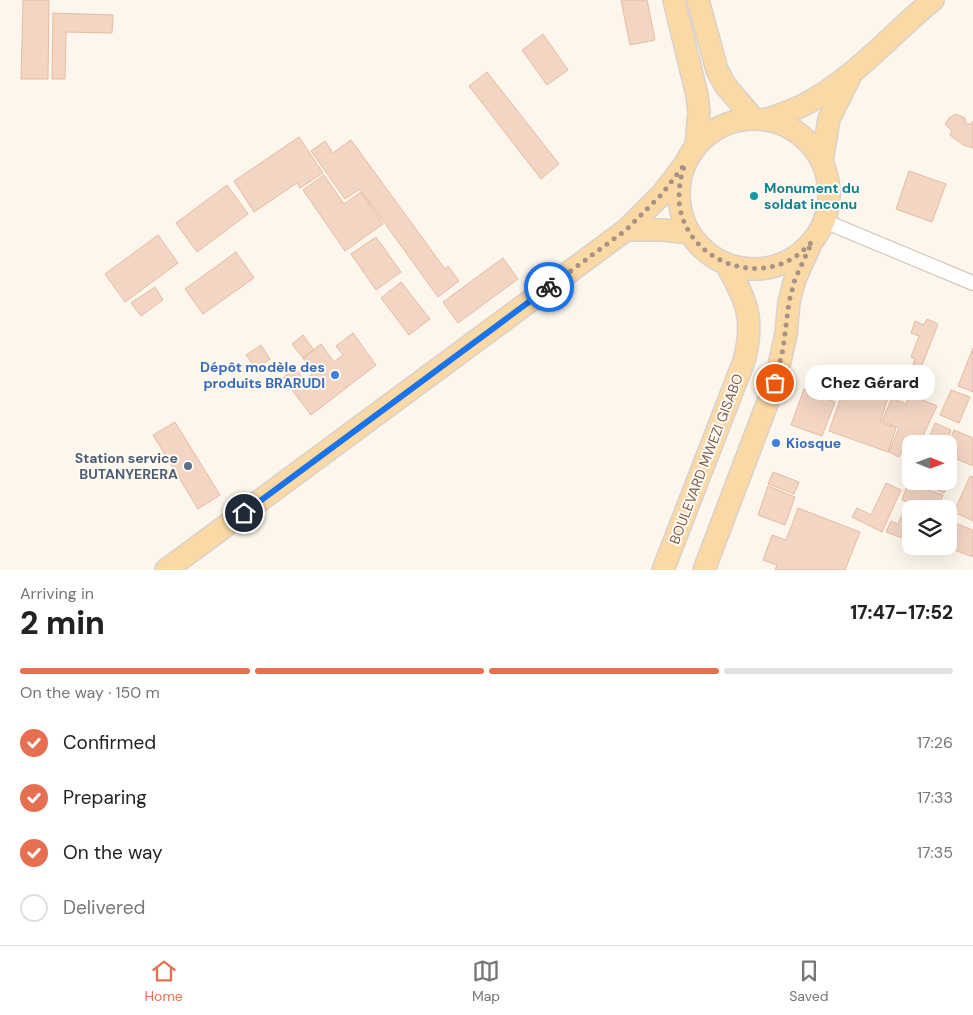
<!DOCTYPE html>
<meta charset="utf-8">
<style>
body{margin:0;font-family:"DM Sans",sans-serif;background:#f6f6f6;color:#222;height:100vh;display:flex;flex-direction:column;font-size:19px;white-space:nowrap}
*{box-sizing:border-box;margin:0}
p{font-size:16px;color:#767676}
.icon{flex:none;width:28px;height:28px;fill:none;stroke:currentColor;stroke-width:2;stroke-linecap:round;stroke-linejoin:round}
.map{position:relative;height:570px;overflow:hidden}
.details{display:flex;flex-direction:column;background:#fff;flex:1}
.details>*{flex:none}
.needle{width:32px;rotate:91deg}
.buttons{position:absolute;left:902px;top:435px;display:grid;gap:10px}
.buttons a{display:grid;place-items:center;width:55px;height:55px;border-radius:10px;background:#fff;box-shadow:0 5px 20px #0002;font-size:25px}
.pin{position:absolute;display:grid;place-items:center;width:42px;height:42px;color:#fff;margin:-21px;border:2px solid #fff;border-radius:50%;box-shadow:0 1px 5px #0007}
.courier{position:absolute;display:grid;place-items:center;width:50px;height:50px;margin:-25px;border:4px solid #1a73e8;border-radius:50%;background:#fff;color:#222;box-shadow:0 1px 6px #0007}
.bubble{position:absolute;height:35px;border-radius:15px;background:#fff;box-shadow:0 5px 20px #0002;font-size:16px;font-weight:800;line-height:35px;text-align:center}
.overview em{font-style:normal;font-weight:800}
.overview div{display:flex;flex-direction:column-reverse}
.overview{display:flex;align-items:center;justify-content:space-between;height:85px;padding:0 20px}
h1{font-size:32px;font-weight:800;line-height:38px}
.bar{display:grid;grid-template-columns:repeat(4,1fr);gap:8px 5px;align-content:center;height:60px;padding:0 20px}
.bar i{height:6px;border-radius:4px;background:#e0e0e0}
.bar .active{background:#e76f51}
.bar p{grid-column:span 4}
ol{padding:0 20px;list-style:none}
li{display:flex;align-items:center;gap:15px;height:55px}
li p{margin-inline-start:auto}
li .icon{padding:5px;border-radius:50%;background:#e76f51;color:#fff;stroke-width:4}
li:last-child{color:#767676}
li i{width:28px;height:28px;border:2px solid #e0e0e0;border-radius:50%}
.menu{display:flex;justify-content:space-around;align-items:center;height:70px;border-top:1px solid #e0e0e0;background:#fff;font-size:14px;color:#767676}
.menu a{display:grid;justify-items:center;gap:2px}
.menu .active{color:#e76f51}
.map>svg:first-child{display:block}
.building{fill:#f3d5c3;stroke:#e6bba3}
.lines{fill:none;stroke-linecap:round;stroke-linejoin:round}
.street-casing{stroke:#d1beb0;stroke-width:16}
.primary-casing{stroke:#dad1cd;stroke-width:24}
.street{stroke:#fff;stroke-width:14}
.primary{stroke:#fbd9a5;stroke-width:21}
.done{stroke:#a89285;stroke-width:5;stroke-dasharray:0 9}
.route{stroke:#1a73e8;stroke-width:6}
.culture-dot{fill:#0f9aa8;stroke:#fffaf3;stroke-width:2}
.shop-dot{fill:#3f7fe0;stroke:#fffaf3;stroke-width:2}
.service-dot{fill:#5c6f8a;stroke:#fffaf3;stroke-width:2}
.labels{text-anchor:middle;stroke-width:4;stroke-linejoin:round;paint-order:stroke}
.culture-label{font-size:14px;font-weight:bold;fill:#0d838f;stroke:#fffaf3;text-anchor:start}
.shop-label{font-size:14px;font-weight:bold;fill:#366cbe;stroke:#fffaf3;text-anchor:end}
.service-label{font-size:14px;font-weight:bold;fill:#4e5e75;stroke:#fffaf3;text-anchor:end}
.street-label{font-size:14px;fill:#7a5c4d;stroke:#fffaf3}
</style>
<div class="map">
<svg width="973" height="570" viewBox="0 0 973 570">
<rect width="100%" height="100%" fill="#fdf6ec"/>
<path class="building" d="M23,0H49L48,79H21Z
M621,0H647L655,40L630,45Z
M53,13L113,15L112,33L66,32L65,79H52Z
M543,34L568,70L547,85L522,50Z
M487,72L559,164L541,179L469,86Z
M956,114L965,118L966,124H972L973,121V148L963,145L950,135L952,131L945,124L949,118Z
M299,137L323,173L300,188L297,183L254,212L234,181Z
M351,140L445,269L448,266L459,281L438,297L360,189L345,199L311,151L325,141L333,153Z
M909,171L946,184L932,222L896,209Z
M324,175L344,204L361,192L383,224L345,251L303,190Z
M227,185L248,214L197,252L176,223Z
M158,235L178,263L125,302L105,274Z
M376,237L401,272L376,290L351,254Z
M236,252L254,278L203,314L185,289Z
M503,258L518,279L458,323L443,302Z
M401,282L430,319L409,335L381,298Z
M155,287L163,300L141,316L131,303Z
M927,319L938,324L921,368L913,365L915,359L911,357L919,336L911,333L915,321L924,325Z
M353,333L376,365L311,415L283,378L295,368L304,380L314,373L303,358L321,344L334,362L343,355L336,346Z
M303,335L314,350L303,358L292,344Z
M261,345L270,359L256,369L246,355Z
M973,348V392L958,386Z
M846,383L888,398L880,422L896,428L888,452L829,431Z
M804,389L835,402L822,436L791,425Z
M951,390L970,397L959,423L940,415Z
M910,395L937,406L922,438L928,440L926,444H911V452L903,448L899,457L889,452L899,428L882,421L892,398L906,404Z
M175,422L220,495L198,509L153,435Z
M935,423L951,430L946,444H927Z
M954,430L973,438V466L949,456L948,444Z
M949,467L954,469L944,493L930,487L932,481H949Z
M773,472L799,482L794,494L768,484Z
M970,476L973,477V521L954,512Z
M886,483L901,490L882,532L852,517L857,508L871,515Z
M908,483L943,495L938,509H929L902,500Z
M768,486L795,497L785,525L758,515Z
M798,508L860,532L845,570H775L777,565L763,560L772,535L786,540Z
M902,515L911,518V541L886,532L891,521L898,524Z
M949,521L973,530V557L944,546H949Z"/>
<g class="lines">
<defs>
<path id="street" d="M824,221L973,283"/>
<path id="primary" d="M674,0L697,95L699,112L696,145
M698,0L717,70L725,85L753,118
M768,119C783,114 798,109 811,101C857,75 893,33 933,0
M679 194a75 75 0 1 1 150 0a75 75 0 1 1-150 0Z
M822,161L829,119L850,77
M626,230H663L690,233
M166,570L626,230L662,194L685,164
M663,570L744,361C755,319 747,301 726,264
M704,570L775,383L786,334L789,302L795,279L810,246"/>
</defs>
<use href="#street" class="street-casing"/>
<use href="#primary" class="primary-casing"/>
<use href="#street" class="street"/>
<use href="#primary" class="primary"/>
</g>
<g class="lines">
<path class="done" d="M549,287L626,230L662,194L685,164C681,175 679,186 679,198C680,248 736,281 781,264C793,260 803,251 812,242L795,279L789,302L783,349L775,383"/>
<path class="route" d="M244,513L549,287"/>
</g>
<circle class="culture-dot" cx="754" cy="196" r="5"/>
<g class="shop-dot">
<circle cx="335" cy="375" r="5"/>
<circle cx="776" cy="443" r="5"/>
</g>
<circle class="service-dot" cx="188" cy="466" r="5"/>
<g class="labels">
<g class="culture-label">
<text x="764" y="193">Monument du<tspan x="764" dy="16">soldat inconu</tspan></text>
</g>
<g class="shop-label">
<text x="325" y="372">Dépôt modèle des<tspan x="325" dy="16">produits BRARUDI</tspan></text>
<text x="786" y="448" text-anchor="start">Kiosque</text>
</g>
<g class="service-label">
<text x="178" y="463">Station service<tspan x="178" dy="16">BUTANYERERA</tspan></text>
</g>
<g class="street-label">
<text transform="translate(706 459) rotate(-69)" y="5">BOULEVARD MWEZI GISABO</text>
</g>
</g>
</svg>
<div class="buttons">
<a><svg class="needle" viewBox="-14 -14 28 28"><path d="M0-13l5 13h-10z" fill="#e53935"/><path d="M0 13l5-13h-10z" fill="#767676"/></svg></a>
<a><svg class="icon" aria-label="layers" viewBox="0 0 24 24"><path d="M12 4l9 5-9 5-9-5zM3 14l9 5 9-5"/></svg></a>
</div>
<div class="pin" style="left:775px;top:383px;background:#ea580c"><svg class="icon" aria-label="bag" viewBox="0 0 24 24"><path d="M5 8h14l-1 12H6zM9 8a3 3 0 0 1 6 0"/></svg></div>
<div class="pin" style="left:244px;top:513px;background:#1f2937"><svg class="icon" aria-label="home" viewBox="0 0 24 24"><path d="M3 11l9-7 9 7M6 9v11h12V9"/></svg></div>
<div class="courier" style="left:549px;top:287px"><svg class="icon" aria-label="bike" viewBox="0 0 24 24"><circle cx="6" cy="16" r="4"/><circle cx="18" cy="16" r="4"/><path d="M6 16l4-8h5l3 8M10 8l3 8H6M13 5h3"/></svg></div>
<div class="bubble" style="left:805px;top:365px;width:130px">Chez Gérard</div>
</div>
<section class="details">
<div class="overview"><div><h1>2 min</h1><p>Arriving in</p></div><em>17:47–17:52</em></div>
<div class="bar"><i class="active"></i><i class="active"></i><i class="active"></i><i></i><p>On the way · 150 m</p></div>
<ol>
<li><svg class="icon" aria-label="check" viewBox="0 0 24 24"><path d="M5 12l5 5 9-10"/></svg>Confirmed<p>17:26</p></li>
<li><svg class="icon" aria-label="check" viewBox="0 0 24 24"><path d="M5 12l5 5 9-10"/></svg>Preparing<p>17:33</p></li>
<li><svg class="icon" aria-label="check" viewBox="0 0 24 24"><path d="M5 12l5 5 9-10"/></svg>On the way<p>17:35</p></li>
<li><i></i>Delivered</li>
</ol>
</section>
<nav class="menu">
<a class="active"><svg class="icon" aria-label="home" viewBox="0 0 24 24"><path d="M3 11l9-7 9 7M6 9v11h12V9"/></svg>Home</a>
<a><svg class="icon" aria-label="map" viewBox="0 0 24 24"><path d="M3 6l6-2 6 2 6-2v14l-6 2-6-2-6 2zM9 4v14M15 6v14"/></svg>Map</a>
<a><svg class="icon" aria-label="saved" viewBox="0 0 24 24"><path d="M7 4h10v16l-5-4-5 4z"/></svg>Saved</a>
</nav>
